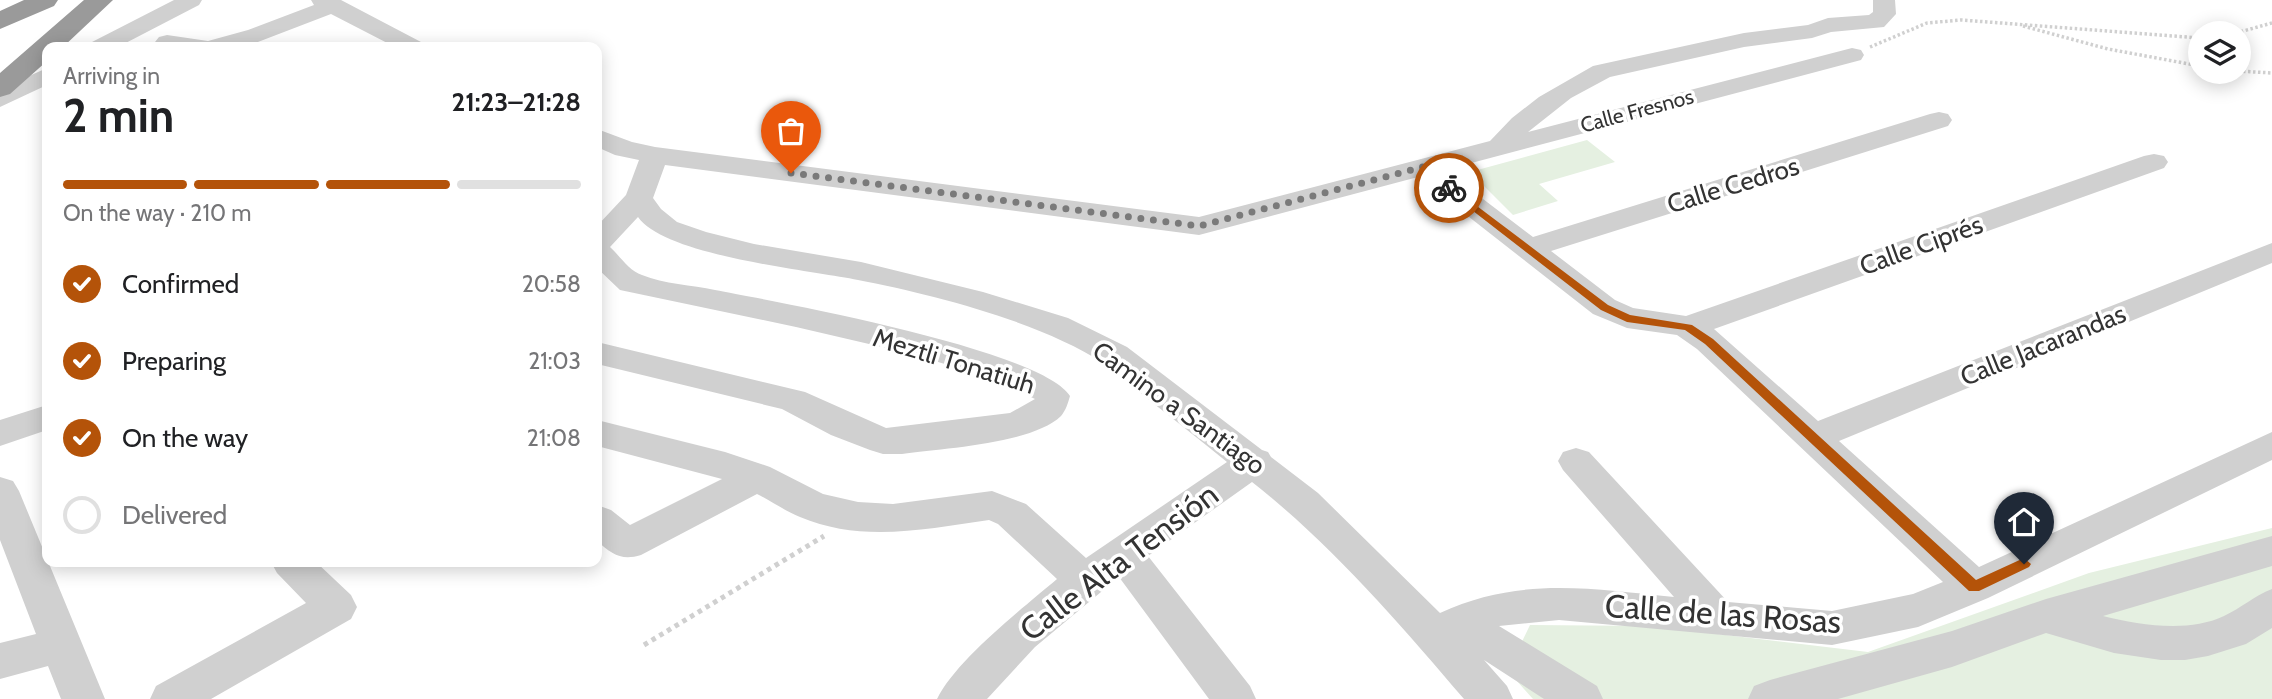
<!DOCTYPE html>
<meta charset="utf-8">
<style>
body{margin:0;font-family:Cabin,sans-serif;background:#f2f2f2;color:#202124;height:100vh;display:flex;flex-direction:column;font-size:26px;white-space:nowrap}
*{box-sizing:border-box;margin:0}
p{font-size:23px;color:#757577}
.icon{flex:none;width:38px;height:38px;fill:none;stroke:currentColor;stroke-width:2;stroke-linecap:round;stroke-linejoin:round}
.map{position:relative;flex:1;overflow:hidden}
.drawer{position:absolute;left:42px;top:42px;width:560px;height:525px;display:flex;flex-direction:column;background:#fff;border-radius:14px;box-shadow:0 4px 18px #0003}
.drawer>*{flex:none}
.controls{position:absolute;left:2188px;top:21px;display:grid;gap:14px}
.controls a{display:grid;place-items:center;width:63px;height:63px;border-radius:50%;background:#fff;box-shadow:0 4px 18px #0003;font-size:35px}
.pin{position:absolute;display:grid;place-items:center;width:60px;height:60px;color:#fff;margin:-72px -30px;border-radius:50% 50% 50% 0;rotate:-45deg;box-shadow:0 0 7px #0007}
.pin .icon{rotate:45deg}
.courier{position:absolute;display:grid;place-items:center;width:70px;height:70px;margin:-35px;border:5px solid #b45309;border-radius:50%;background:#fff;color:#222;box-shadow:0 2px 9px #0007}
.headline em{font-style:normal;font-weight:700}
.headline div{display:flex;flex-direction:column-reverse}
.headline{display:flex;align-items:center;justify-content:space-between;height:119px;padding:0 21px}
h1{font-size:46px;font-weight:700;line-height:52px}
.bar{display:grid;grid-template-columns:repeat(4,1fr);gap:10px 7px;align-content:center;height:84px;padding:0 21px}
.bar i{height:9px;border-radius:5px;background:#e0e0e0}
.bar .active{background:#b45309}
.bar p{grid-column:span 4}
ol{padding:0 21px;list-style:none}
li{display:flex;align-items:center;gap:21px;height:77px}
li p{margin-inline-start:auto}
li .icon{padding:7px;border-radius:50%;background:#b45309;color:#fff;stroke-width:4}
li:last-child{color:#757577}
li i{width:38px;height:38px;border:4px solid #e0e0e0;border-radius:50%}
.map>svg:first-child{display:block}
.green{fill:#e5f0e1}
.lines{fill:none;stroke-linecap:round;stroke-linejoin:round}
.path-far1{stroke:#d0d0d0;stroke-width:3.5;stroke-dasharray:2.5 2.5;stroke-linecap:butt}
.path{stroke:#d0d0d0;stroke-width:5;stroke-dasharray:4.5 4.5;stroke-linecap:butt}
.minor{fill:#d0d0d0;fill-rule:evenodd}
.highway{fill:#9a9a9a;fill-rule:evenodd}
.route{fill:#b45309}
.done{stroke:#7a7a7a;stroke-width:7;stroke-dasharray:0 12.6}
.labels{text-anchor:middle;stroke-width:7;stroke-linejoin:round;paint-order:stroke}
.far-street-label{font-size:21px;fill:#333;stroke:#fff}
.street-label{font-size:26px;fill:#333;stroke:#fff}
.near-street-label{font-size:32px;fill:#333;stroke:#fff}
</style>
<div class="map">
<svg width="2272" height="699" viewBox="0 0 2272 699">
<rect width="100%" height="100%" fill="#fff"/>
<path class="green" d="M1587,140L1615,162L1539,184L1558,201L1513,215L1470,172Z
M2272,528V699H1533L1508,671L1530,625L1650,626L1868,652L2089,573Z"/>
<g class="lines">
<path class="path-far1" d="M2023,26L2108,49L2200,66
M2236,33L2272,23
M1870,47L1927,23L1961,20L2200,38
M2238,71L2272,73"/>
<path class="path" d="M644,645L824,536"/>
<path class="minor" d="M174,0H202L199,5L118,47H88L92,42Z
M311,0H341L421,42L425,47H395L331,14L253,44L237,47H159L155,42L159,37L167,35L208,41L248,30L314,5Z
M1873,0H1895L1896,14L1884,27L1831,32L1812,38L1744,47L1610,77L1571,98L1528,132L1852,48L1861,50L1864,55L1861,60L1445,170L1533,237L1930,114L1939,112L1948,114L1952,120L1948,126L1551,251L1615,300L1633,308L1686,316L2144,156L2154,154L2164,156L2168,162L2164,168L1714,329L1818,421L2272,243V263L1839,441L1979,567L2272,432V460L1988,598L1918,627L1832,645L1559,620L1499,626L1597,686L1603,699H1544L1484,660L1507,686L1513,699H1464C1399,623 1331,544 1252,482L1148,556L1250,686L1256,699H1209L1119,577L1035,647L987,699H937C956,660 1023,608 1057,579L998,524L989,520C926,529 861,543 800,517C785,511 771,501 757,494L641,555C621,561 612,554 597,541V505L611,510L630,525L722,479L597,446V420L725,452L770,467L823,494L858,502L893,504L992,491L1026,504L1086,558L1227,462C1200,440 1172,418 1144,396C1131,385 1118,372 1103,363C1041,322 931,294 858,280C809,270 665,256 638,217L610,247C620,256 629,271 642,275C664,284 692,285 715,290C778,302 1042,350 1070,396C1068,403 1066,410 1061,416C1032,444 943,448 902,454H883L870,450L831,435L782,409L597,364V342L805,392L886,428L1010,413L1035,399L997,380L912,354L796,327L620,290L597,268V226L626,195L639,160L615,155L597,147V129L632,142L655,147L1199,217L1490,141L1512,118L1539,97L1593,66L1744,33L1808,25L1828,18L1869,15L1873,12ZM665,165L1199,235L1418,177L1593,314L1627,328L1677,335L1697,349L1943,582L1913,594L1832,611L1728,602L1589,452L1576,448L1563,452L1558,461L1563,470L1674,597C1591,589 1519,576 1440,613L1318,493L1271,457L1268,452L1262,450L1127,347L1068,318L983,292L861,262L754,244L706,232L677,222L661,209L653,198Z
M47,68V85L0,107V89Z
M47,405V430L0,446V420Z
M0,477L13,481L19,491L105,699H61L48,666L0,679V643L36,634L0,540Z
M2272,536V566L2103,616C2140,625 2188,633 2224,616C2241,608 2254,596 2272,589V628L2246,644L2208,656L2185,660H2161L2114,653L2046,633L1952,667L1838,699H1748L1754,686L1770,680L1952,631L2046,599Z
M271,562H316L351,595L357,607L351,619L211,699H150L156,686L306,603L277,573Z"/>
<path class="highway" d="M24,0H58L54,6L0,29V11Z
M84,0H113L63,47H47V61L10,94L0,97V73Z"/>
</g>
<path class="route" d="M1449,185L1608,305L1630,315L1692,325L1713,339L1976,580L2024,558L2031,564L2029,567L1979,591H1969L1705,344L1685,330L1627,322L1601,310L1446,190L1444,188Z"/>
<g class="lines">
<path class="done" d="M791,173L1199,226L1423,167L1449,188"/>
</g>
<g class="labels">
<g class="far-street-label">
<text transform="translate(1637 111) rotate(-15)" y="7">Calle Fresnos</text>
</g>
<g class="street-label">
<text transform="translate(1733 185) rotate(-17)" y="9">Calle Cedros</text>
<text transform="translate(1921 245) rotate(-20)" y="9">Calle Ciprés</text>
<text transform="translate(2043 345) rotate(-22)" y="9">Calle Jacarandas</text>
<text transform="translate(954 361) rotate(17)" y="9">Meztli Tonatiuh</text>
<text transform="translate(1179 408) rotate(36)" y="9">Camino a Santiago</text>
</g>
<g class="near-street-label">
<text transform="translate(1119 562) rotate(-37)" y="11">Calle Alta Tensión</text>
<text transform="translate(1723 614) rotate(4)" y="11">Calle de las Rosas</text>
</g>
</g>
</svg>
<div class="controls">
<a><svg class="icon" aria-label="layers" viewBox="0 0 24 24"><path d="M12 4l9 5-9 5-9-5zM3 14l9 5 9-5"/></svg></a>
</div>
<div class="pin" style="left:791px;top:173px;background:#ea580c"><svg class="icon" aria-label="bag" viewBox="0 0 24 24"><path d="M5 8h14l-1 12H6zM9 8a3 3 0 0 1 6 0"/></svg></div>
<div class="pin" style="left:2024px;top:564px;background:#1f2937"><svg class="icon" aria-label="home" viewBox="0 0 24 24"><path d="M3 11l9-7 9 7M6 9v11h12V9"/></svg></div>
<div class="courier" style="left:1449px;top:188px"><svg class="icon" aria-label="bike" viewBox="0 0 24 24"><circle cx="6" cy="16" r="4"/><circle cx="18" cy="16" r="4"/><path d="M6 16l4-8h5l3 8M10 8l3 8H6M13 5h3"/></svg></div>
<section class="drawer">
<div class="headline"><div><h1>2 min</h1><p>Arriving in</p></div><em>21:23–21:28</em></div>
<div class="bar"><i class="active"></i><i class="active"></i><i class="active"></i><i></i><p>On the way · 210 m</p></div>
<ol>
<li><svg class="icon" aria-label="check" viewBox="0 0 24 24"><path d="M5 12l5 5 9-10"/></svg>Confirmed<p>20:58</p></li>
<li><svg class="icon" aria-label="check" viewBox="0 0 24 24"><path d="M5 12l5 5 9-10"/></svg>Preparing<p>21:03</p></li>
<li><svg class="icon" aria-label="check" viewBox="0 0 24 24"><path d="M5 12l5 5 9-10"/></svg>On the way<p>21:08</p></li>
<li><i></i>Delivered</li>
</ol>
</section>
</div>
